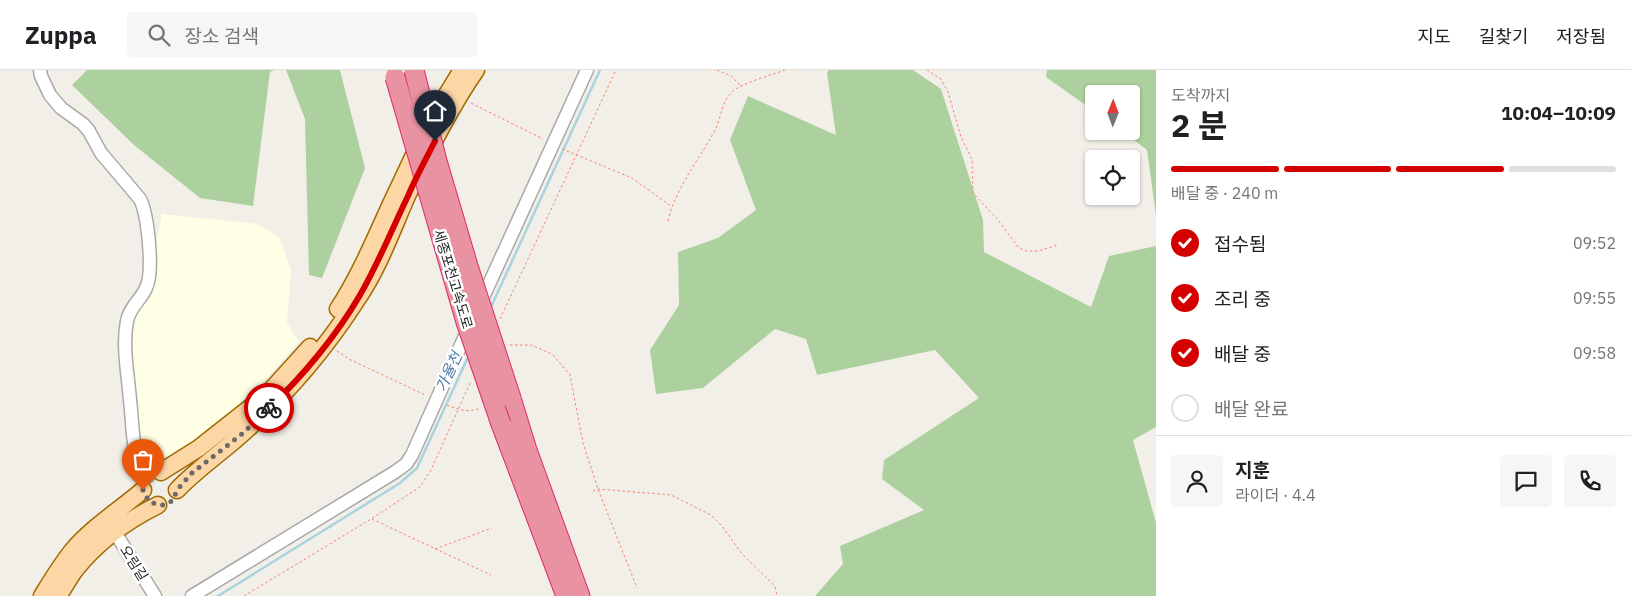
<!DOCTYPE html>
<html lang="ko">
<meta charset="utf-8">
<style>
body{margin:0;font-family:"IBM Plex Sans","Noto Sans KR",sans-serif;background:#f6f6f6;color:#202124;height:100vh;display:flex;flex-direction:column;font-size:19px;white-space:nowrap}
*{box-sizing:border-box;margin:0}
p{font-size:16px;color:#757577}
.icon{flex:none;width:28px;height:28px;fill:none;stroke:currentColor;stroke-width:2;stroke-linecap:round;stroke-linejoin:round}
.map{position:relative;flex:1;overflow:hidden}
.drawer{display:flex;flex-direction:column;background:#fff;width:475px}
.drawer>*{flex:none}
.needle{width:32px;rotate:1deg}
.buttons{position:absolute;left:1085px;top:15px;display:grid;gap:10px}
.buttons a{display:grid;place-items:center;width:55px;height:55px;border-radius:5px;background:#fff;box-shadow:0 1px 4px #0004;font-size:25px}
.pin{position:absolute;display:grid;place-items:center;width:42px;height:42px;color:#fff;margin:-51px -21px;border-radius:50% 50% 50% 0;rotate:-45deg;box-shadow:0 0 5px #0007}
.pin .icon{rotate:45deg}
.courier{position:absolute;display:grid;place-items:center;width:50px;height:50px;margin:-25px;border:4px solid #d40000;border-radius:50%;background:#fff;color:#222;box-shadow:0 1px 6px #0007}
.head em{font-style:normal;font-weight:700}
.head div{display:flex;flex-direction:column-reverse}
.head{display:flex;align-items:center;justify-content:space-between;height:85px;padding:0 15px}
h1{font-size:32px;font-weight:700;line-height:38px}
.bar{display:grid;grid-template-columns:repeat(4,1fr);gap:8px 5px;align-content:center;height:60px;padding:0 15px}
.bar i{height:6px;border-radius:4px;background:#e0e0e0}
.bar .current{background:#d40000}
.bar p{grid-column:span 4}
.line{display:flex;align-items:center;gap:12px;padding:0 15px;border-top:1px solid #e0e0e0}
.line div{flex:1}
.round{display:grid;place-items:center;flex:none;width:52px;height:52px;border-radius:5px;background:#f6f6f6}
ol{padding:0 15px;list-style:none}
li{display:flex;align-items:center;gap:15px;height:55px}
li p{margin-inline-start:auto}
li .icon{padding:5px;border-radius:50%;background:#d40000;color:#fff;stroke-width:4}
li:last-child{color:#757577}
li i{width:28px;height:28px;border:2px solid #e0e0e0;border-radius:50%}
header{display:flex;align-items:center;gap:30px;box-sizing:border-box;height:70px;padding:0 25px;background:#fff;border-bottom:1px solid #e0e0e0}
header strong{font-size:24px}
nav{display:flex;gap:28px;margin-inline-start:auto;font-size:18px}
.search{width:350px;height:45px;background:#f6f6f6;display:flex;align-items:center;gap:12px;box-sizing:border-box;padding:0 18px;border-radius:5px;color:#757577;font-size:19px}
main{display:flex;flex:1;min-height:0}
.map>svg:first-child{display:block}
.education{fill:#ffffe5}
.forest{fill:#add19e}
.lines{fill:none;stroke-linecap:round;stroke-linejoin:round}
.stream{stroke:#aad3df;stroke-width:2.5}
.minor-casing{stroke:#a9a9a9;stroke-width:15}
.major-casing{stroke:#a06b00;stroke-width:19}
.highway-casing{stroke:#dc2a67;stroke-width:21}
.path{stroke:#fa8072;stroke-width:1;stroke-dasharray:2.5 2.5;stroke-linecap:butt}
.minor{stroke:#fff;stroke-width:12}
.major{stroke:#fcd6a4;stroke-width:16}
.highway{stroke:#e892a2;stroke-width:19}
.highway-bridge-casing{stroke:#dc2a67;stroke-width:21;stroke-linecap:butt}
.highway-bridge{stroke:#e892a2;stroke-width:19}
.done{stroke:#6b6a68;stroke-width:5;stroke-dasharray:0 9}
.route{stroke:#d40000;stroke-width:6}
.labels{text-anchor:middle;stroke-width:5;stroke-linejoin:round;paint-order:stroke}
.street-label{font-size:14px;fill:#222;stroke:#fff}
.water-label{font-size:15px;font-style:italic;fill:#4a7aab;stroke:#fff}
</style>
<header>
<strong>Zuppa</strong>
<div class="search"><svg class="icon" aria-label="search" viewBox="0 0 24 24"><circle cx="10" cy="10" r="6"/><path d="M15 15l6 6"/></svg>장소 검색</div>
<nav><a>지도</a><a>길찾기</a><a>저장됨</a></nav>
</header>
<main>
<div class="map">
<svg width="1156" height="526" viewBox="0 0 1156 526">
<rect width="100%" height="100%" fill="#f2efe9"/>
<path class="education" d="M162,144L258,154L279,167L291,200L287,253L299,272L254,322L192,376L154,392L147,391L137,349L128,284L136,245L154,216L156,175Z"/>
<path class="forest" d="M87,0H274L270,2L253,136L200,128L134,75L72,15Z
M286,0H340L365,98L322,208L309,205L305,49Z
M829,0H913L941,19L983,150L984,182L1091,237L1109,186L1156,176V357L1133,370L1156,453V526H815L843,494L840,476L924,440L882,409L884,390L979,328L935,280L817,305L806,269L775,259L703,318L656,324L650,280L679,235L678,182L718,168L756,140L730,70L748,26L836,65L827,3Z
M1047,0H1156V146L1147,80L1122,61H1131V24H1094V41L1046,7Z"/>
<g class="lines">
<path class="stream" d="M490,239L600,0
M218,526L400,413L417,398L469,285"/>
<defs>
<path id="minor" d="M40,0L41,6L50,25L61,38L83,54L89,61L101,83L140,129C148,145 154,202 146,218C141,230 130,236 127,251C122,276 128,304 130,330C132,346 132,363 135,379C137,388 144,398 148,406
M479,236L587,0
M114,461L155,526
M192,526L395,402L406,394L412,385L469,257"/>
<path id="major" d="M338,239C363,201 379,158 399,117C417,77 438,37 462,0
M161,402L199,378L251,337L272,319L310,277
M177,420C197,399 221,383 243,363C287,324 326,278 358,228C379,197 392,160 407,126C427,83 449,39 476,0
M42,526C51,511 61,495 72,481C92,457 120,440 143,420
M58,526C64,518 69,508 75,500C97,472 126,451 158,435"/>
<path id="highway" d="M511,328L527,380L580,526
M501,354L566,526"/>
</defs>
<use href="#minor" class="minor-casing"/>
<use href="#major" class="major-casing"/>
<use href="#highway" class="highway-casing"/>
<path class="path" d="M717,0L731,6L741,16
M927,0L941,9L948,22L961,67L972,89L973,123L998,150L1018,177L1026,181H1038L1058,175
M471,33L543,69
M562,79L632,108L672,137
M668,151C676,117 699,90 715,60C721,48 722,31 732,22C741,13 772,5 785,0
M500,249L616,0
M510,275H531L552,284L570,305L583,373L598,419L637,518
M337,281L349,289L425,325
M447,335C459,340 469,343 481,338
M593,421L598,419L671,425L711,445L722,456L742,484L775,516L777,526
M372,449L491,505
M435,479L492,458
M244,526L371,449L420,417L431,400L471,311"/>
<use href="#minor" class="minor"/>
<use href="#major" class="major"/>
<use href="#highway" class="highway"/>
<defs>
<path id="highway-bridge" d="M414,0L437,91L468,196L511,328
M395,7L466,252L501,354"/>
</defs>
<use href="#highway-bridge" class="highway-bridge-casing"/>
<use href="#highway-bridge" class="highway-bridge"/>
</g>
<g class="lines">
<path class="done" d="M143,420L148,430L152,433L163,435L169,433L173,430L177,420L192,403L242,364L269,338"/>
<path class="route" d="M269,338C303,306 337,265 360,225C378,194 392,159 408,126C416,107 426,89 435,71"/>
</g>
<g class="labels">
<g class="street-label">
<text transform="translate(453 209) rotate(73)" y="5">세종포천고속도로</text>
<text transform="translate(134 493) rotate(58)" y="5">오림길</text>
</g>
<g class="water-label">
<text transform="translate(449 302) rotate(-65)" y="5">가율천</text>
</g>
</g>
</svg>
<div class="buttons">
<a><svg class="needle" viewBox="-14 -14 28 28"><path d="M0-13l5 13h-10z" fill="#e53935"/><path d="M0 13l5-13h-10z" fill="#757577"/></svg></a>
<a><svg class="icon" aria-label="locate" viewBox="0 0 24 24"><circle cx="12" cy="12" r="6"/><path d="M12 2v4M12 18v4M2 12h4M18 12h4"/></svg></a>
</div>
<div class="pin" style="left:143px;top:420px;background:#ea580c"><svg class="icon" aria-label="bag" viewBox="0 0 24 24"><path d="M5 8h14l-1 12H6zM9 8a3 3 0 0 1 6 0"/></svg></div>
<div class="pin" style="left:435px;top:71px;background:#1f2937"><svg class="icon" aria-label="home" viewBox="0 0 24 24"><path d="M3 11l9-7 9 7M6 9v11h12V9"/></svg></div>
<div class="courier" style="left:269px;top:338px"><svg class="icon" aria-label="bike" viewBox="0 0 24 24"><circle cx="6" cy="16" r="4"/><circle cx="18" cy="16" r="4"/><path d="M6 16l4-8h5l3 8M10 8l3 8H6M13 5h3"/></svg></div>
</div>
<section class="drawer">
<div class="head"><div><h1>2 분</h1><p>도착까지</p></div><em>10:04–10:09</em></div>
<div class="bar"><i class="current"></i><i class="current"></i><i class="current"></i><i></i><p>배달 중 · 240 m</p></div>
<ol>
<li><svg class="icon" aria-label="check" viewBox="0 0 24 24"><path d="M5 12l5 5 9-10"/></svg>접수됨<p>09:52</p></li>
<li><svg class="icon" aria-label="check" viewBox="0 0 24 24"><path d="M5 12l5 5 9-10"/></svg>조리 중<p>09:55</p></li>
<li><svg class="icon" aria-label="check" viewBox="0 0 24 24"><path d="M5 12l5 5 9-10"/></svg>배달 중<p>09:58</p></li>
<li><i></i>배달 완료</li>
</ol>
<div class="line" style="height:90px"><a class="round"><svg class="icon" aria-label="person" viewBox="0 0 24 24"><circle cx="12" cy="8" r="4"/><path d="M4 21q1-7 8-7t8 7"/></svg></a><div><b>지훈</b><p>라이더 · 4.4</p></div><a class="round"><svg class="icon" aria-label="chat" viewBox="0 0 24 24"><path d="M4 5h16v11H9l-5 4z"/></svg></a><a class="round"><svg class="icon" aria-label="phone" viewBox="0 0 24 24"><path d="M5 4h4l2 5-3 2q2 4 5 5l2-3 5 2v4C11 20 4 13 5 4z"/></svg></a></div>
</section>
</main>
